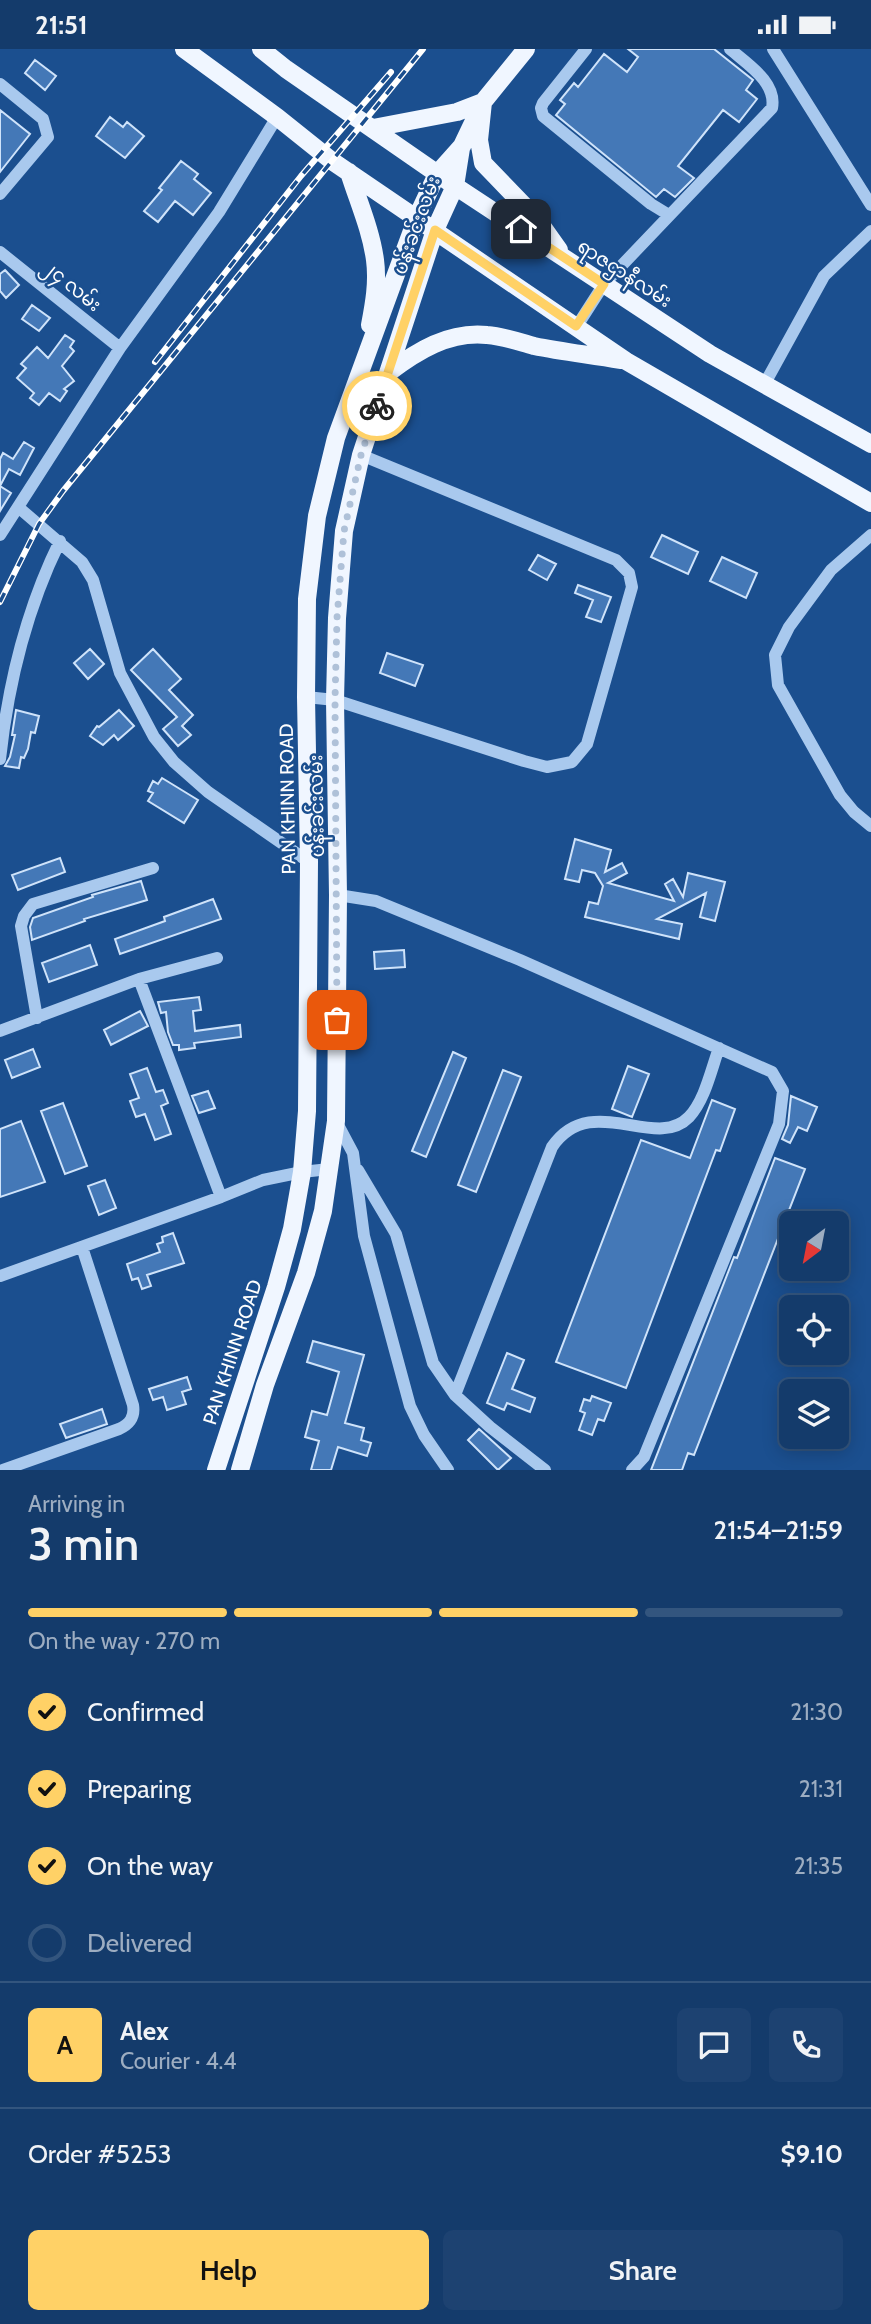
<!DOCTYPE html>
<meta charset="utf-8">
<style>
body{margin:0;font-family:Cabin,"Noto Sans Myanmar",sans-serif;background:#1d4271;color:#f1f3f6;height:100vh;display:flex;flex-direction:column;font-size:26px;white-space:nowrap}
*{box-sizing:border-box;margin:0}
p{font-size:23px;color:#9dadc1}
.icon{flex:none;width:38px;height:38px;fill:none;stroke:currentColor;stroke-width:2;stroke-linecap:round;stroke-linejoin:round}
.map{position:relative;height:1421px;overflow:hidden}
.panel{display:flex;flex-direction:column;background:#143b6b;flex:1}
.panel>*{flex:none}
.needle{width:46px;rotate:212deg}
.tools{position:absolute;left:779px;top:1162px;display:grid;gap:14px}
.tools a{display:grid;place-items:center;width:70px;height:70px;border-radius:10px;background:#143b6b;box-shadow:0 4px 18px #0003,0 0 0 2px #33557e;font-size:35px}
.pin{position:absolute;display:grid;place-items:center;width:60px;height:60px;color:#fff;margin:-30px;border-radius:14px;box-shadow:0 4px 10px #0006}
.courier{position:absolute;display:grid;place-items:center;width:70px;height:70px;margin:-35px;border:5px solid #ffd166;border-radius:50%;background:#fff;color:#222;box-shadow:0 2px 9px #0007}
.head em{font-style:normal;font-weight:600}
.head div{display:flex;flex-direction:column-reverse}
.head{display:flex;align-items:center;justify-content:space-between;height:119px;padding:0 28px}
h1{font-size:46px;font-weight:600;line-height:52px}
.bar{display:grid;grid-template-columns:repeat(4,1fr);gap:10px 7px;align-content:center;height:84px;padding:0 28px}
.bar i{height:9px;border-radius:5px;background:#33557e}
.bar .on{background:#ffd166}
.bar p{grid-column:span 4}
.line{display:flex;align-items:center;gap:18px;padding:0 28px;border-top:2px solid #33557e}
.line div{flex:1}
.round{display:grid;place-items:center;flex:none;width:74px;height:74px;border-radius:10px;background:#1d4271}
ol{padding:0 28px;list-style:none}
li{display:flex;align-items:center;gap:21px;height:77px}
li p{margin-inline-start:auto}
li .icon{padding:7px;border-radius:50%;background:#ffd166;color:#111;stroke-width:4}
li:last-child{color:#9dadc1}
li i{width:38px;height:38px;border:4px solid #33557e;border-radius:50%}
.action{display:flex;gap:14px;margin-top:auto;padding:14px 28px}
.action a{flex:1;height:80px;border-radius:10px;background:#ffd166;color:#111;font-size:28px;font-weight:600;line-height:80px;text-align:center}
.action a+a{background:#1d4271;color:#f1f3f6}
.status{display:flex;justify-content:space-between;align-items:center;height:49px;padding:0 35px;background:#143b6b;direction:ltr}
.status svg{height:19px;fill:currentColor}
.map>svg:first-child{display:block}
.building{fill:#4478b7;stroke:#cfe3fa;stroke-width:2}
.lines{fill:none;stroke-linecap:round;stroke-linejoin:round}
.minor{stroke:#a9c9ee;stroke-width:12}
.major{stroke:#f0f6ff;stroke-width:18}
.rail-casing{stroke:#fff;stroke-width:6}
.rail{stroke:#1b4f8f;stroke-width:3.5;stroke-dasharray:10;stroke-linecap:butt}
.done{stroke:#afc1d8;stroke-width:7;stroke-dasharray:0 12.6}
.route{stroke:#ffd166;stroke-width:9}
.labels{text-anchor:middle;stroke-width:5;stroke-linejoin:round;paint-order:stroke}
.street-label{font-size:19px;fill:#fff;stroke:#1b4f8f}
</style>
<div class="status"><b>21:51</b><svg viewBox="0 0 49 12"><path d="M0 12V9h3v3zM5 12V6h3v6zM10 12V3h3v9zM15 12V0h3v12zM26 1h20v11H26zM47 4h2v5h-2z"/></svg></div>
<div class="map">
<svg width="871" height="1421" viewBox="0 0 871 1421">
<rect width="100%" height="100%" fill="#1b4f8f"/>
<path class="building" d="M628,0H714L753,31L746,41L757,50L739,73L723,61L678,117L694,129L675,148L664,140L656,148L556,66L565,55L560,51L574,34L578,38L604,5L627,23L638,8Z
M35,11L56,27L45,41L25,24Z
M0,61L30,85L0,123Z
M110,68L123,78L127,73L144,87L125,109L96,87Z
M181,112L198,125L194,130L211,144L193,166L175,152L158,173L144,162L162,141L159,139Z
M5,221L19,236L6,249L0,242V225Z
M32,256L50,269L39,282L22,270Z
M65,286L74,292L70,298L74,302L62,317L74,332L64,340L67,342L60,352L49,344L39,356L30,349L34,344L17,329L26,319L21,315L37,298L48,309Z
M24,393L34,399L20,426L9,420L0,437L11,444L0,462V410L3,404L13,410Z
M662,486L698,503L688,525L651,508Z
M538,506L556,515L547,531L529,521Z
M722,508L757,524L746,549L710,532Z
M578,536L611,548L601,573L586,568L593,551L575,544Z
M90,600L104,615L88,630L74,614Z
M153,600L181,630L169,641L193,666L182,677L191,686L178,697L163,680L177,668L131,621Z
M387,604L423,616L415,637L380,624Z
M16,661L39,667L35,684L31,683L28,700L24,709L21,708L19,719L5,717L10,708L15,686H12Z
M119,661L134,677L118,691L114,686L103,696L90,687L97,677L99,678Z
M162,729L198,751L184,774L148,752L153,744L148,742L153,732L158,735Z
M575,790L611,801L605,823L622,814L627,824L608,834L674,852L665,835L673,830L683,848L688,824L725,833L715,872L700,868L706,844L657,870L682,875L679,890L585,868L589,853L598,855L603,837L595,824L582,821L579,833L565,830Z
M60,809L65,823L18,841L12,826Z
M141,832L147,851L84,870L85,872L32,891L30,878L33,869L93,848L92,846Z
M213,850L221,870L120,905L115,890L165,872L164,868Z
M90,896L97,916L49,933L42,914Z
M404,901L405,918L375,920L374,903Z
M199,948L201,961L193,962L195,982L240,976L241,988L194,994L195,999L179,1001V996H173L168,983L166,963L161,964L158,953Z
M140,962L148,977L111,996L104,981Z
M33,1000L40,1018L12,1029L5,1011Z
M453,1003L466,1009L426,1108L412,1102Z
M628,1017L649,1025L632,1068L612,1060Z
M147,1019L156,1043L163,1041L168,1054L161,1057L171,1085L155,1091L145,1065L136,1068L130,1052L139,1049L130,1025Z
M503,1021L521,1028L476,1143L458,1136Z
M208,1042L215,1059L199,1064L192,1047Z
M791,1047L817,1058L807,1082L798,1078L790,1094L782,1090L788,1076Z
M712,1051L735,1060L720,1102L716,1101L626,1339L556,1313L641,1091L690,1109Z
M63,1054L87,1117L65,1125L41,1062Z
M21,1072L45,1133L0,1148V1080Z
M775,1109L805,1120L694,1406L688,1404L682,1421H651L734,1208L737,1209Z
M105,1131L116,1159L99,1166L88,1137Z
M173,1184L184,1214L147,1226L151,1237L142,1240L138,1229L132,1231L127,1215L160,1203L157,1195L163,1193L162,1188Z
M313,1292L364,1306L345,1374L364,1379L361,1391L371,1394L367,1407L338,1398L331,1421H311L319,1392L305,1388L312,1362L327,1366L339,1323L307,1313Z
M507,1304L524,1311L512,1340L535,1349L530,1363L507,1354L504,1361L487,1354Z
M187,1328L191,1340L182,1343L186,1355L167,1361L163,1348L153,1351L149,1340Z
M592,1347L611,1354L604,1372L598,1370L592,1386L579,1381L585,1364L580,1362L584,1350L590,1352Z
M102,1360L107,1375L66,1389L60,1375Z
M479,1380L511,1409L498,1421L468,1391Z"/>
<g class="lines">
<path class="minor" d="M586,0L543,54L541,59L543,67L651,155L669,166
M773,0L871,156
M0,35L43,70L48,88L0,145
M0,203L120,299
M577,277L604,235L772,59C777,33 747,15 730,0
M764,336L824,227L871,182
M18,458L82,513L93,531L120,624L154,688L174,713L208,743L309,813
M0,486L120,299L219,163L277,68
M871,486L831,521L789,578L775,606L778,636L840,746L854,763L871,777
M306,648L335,651L524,712L547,718L572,713L587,695L632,538L629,524L616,511L361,406
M0,710C8,636 27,559 60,492
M338,846L376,852L520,911L772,1023L783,1042L779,1075L644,1408L632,1421
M139,930L221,1148
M37,969L21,877L24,867L33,855L153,819
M0,982L139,930L217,909
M336,1072L353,1104L364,1187L410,1357L424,1386L448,1421
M358,1121L396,1185L433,1314L455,1346L490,1378L545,1421
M0,1227L221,1148L263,1131L302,1123L329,1120
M455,1346L552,1098C591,1041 655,1103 689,1068C705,1051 711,1021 719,999
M3,1421L119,1380C130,1375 135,1368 133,1356L82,1198"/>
<path class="major" d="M184,0L277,68L332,112L626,312L871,454
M261,0L286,20L455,137L710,305L871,395
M373,79L457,63L483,53L479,91L483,114L537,170L559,201
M349,123C358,152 371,181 375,211C378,233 374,255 370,276
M388,324C417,302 449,282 487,286C503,287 519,293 534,297C563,303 592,306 620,311
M216,1421L276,1238L292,1180L302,1123L307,1062L309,813L306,648L307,550L317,467L336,389L417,168L437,125L462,97L483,53L526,0
M240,1421L265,1336L306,1224L323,1162L336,1072L338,846L335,651L337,569L344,482L361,406L435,181L455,137L461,99"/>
<defs>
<path id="rail" d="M155,313L301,127L391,23
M0,553L39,475L63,442L423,0"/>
</defs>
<use href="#rail" class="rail-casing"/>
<use href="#rail" class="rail"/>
</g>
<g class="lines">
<path class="done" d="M337,971L335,651L337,569L344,482L361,406L377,357"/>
<path class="route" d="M377,357L435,181L576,277L604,235L521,180"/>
</g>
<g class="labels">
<g class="street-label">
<text transform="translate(416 176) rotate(-70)" y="7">ပန်းခင်းလမ်း</text>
<text transform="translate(625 224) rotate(33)" y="7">ရာဇဌာနီလမ်း</text>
<text transform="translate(72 236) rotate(39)" y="7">၂၄ လမ်း</text>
<text transform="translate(287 750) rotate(-91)" y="7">PAN KHINN ROAD</text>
<text transform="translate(316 757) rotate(-91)" y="7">ပန်းခင်းလမ်း</text>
<text transform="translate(232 1303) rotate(-72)" y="7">PAN KHINN ROAD</text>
</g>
</g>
</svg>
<div class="tools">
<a><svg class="needle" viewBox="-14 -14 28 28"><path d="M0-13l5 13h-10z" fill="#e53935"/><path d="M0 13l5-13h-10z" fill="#9dadc1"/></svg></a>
<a><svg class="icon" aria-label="locate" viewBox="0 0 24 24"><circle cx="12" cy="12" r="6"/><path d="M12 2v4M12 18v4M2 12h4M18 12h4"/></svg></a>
<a><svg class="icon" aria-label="layers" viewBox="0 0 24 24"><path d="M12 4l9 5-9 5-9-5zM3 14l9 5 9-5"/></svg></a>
</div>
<div class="pin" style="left:337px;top:971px;background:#ea580c"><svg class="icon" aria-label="bag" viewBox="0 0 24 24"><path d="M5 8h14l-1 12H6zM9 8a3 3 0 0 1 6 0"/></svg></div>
<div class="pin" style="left:521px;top:180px;background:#1f2937"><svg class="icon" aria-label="home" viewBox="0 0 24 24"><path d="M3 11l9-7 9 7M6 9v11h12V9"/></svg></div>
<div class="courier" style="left:377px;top:357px"><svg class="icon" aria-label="bike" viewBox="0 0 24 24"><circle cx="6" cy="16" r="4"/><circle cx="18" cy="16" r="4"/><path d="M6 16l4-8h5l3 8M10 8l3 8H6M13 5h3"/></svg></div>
</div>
<section class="panel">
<div class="head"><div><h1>3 min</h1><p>Arriving in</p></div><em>21:54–21:59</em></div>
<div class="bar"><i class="on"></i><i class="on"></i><i class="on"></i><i></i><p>On the way · 270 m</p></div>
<ol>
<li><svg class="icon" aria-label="check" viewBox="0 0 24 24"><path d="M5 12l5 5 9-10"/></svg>Confirmed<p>21:30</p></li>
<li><svg class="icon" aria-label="check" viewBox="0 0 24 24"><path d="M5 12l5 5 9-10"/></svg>Preparing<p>21:31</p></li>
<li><svg class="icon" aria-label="check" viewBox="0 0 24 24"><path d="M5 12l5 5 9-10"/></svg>On the way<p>21:35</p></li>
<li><i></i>Delivered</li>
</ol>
<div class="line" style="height:126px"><b class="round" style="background:#ffd166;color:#111">A</b><div><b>Alex</b><p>Courier · 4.4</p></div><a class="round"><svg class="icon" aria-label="chat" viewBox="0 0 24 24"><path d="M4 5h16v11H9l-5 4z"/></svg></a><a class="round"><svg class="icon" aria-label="phone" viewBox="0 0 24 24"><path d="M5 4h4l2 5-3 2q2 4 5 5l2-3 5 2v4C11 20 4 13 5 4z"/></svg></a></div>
<div class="line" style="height:91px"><div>Order #5253</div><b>$9.10</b></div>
<div class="action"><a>Help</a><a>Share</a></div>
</section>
